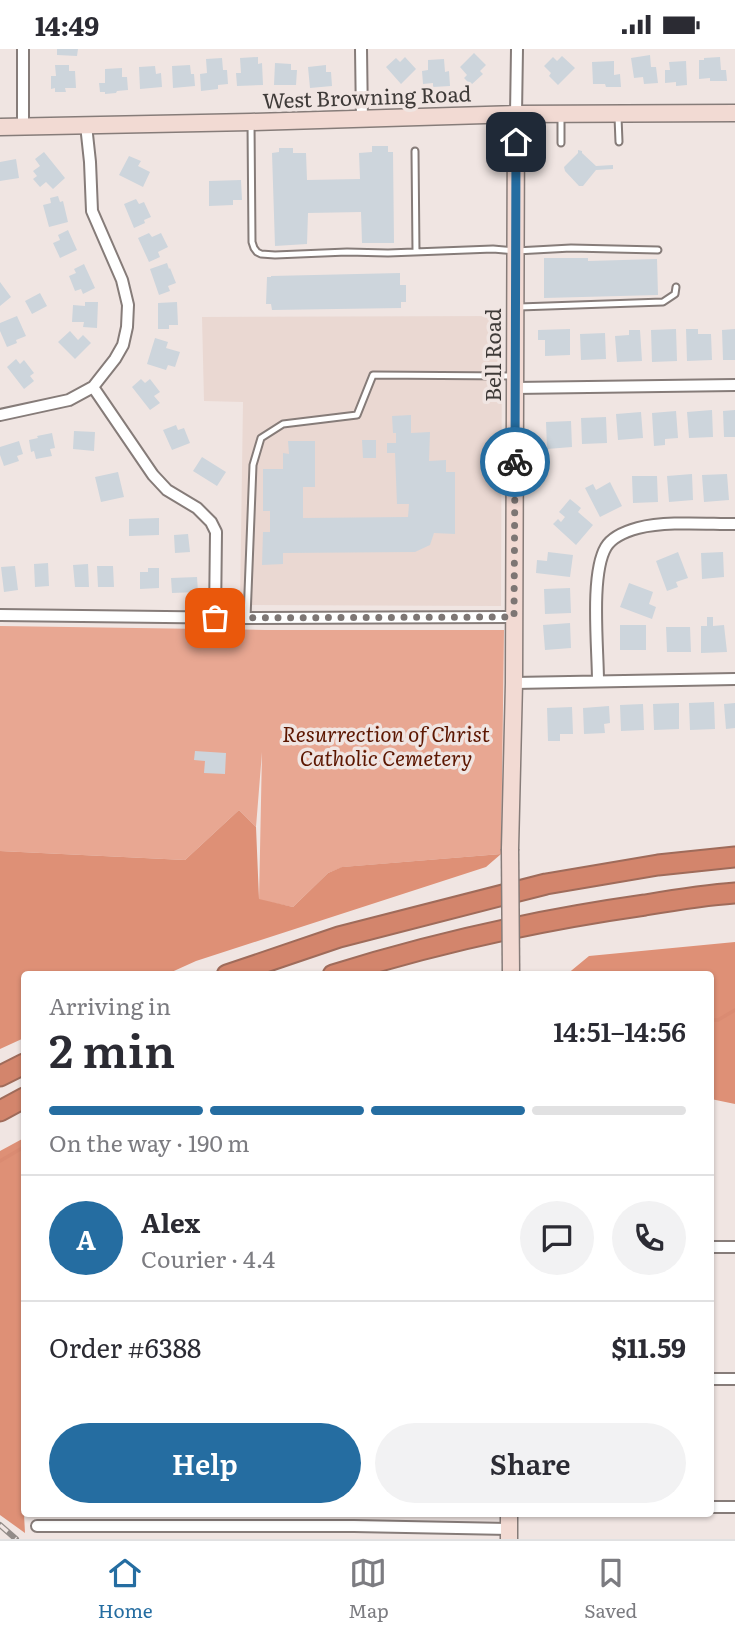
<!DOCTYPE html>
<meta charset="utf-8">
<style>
body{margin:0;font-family:Literata,serif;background:#f2f2f3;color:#2b2b33;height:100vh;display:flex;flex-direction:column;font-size:26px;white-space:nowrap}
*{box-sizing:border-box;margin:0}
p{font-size:23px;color:#7c7c81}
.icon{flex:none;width:38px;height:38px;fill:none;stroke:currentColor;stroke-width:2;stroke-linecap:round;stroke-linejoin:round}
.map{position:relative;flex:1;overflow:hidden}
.panel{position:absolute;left:21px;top:922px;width:693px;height:546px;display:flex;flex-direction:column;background:#fff;border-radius:7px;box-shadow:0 2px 5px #0004}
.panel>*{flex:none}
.pin{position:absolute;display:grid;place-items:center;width:60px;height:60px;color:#fff;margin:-30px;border-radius:14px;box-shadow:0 4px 10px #0006}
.courier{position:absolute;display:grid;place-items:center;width:70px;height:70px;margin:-35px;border:5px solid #256da1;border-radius:50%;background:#fff;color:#222;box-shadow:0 2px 9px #0007}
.head em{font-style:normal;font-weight:600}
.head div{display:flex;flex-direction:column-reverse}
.head{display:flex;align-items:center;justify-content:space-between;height:119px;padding:0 28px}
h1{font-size:46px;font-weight:600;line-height:52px}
.bar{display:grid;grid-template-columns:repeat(4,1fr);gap:10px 7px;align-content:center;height:84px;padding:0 28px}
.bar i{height:9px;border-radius:5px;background:#e1e1e2}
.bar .active{background:#256da1}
.bar p{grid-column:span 4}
.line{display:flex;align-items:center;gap:18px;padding:0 28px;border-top:2px solid #e1e1e2}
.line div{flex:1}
.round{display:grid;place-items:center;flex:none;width:74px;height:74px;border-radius:37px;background:#f2f2f3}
.cta{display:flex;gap:14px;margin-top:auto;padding:14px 28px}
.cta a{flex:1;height:80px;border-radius:42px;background:#256da1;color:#fff;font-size:28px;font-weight:600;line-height:80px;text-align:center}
.cta a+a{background:#f2f2f3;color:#2b2b33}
.status{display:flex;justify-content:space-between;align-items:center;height:49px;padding:0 35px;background:#fff;direction:ltr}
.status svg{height:19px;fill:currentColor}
.menu{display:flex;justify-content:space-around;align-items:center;height:98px;border-top:2px solid #e1e1e2;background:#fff;font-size:19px;color:#7c7c81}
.menu a{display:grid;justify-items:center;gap:4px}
.menu .active{color:#256da1}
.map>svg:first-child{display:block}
.built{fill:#ead8d2}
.green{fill:#e8a792}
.forest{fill:#de9076}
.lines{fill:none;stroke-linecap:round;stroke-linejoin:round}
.stream{stroke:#da8b72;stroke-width:3.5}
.building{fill:#cdd5dc}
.lane-casing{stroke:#867c79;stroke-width:9}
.street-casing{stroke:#867c79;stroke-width:14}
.secondary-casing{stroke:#867c79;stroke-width:19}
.highway-casing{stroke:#9f6b5a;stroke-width:23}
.lane{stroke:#fff;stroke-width:5}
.street{stroke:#fff;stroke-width:10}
.secondary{stroke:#f2dad3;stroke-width:16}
.highway{stroke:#d3856c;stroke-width:19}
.rail-casing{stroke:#928b88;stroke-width:6}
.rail{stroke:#f0e5e2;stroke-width:3.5;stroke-dasharray:10;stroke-linecap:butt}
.secondary-bridge-casing{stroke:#867c79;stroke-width:19;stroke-linecap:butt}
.secondary-bridge{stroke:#f2dad3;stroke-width:16}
.done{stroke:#7d7674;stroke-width:7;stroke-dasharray:0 12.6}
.route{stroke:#256da1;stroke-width:9}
.labels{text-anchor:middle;stroke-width:7;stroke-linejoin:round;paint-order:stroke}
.street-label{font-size:21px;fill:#3f3b39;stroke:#f0e5e2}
.park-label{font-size:21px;font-style:italic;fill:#5c1600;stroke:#f0e5e2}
</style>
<div class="status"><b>14:49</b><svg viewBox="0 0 49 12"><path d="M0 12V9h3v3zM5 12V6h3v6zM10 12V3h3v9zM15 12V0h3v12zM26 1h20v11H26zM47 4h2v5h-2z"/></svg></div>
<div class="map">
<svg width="735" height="1490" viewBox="0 0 735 1490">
<rect width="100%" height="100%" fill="#f0e5e2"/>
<path class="built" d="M502,267L501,557L240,556L243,353L204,352L202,268Z"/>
<path class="green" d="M0,577L265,581H504L501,805L343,818L328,824L293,858L259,851L262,703L256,778L239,761L185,811L0,802Z"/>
<path class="forest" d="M239,761L256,778L259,850L293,858L328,824L342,818L501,805L486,818L196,912L165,926H24V989L0,1000V802L185,811Z
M735,893V1055L711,1050L710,926H566L589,907Z
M24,1089V1465L25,1484L0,1466V1102Z"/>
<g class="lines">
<path class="stream" d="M710,971H718L735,961
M0,1112L24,1098"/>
</g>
<path class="building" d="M57,0H78L77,7L57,6Z
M474,4L486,16L480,22L483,25L471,36L464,29L467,26L460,18Z
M650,6L651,18H656L658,34L644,35L643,28L634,29L631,9Z
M562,7L575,19L558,36L549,27L551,24L544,17L553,8L557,12Z
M258,8V15L262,14L263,36L237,37L236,24H241L240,9Z
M405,8L416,20L401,35L386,18L396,9L400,13Z
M720,8L721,21H726L727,32H710V29L699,30V11H704V9Z
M222,9L223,21H227L228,35L218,36V40L201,42L200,25L207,24L206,10Z
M444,10L445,23L449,22L450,37L433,38V34L423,35L422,22L428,21V11Z
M614,12V26L620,25L621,38H606L605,35H593L592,13Z
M686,12L687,36L676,37V33L665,34V21H670L669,13Z
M275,14L291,15V21H297L296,36H274Z
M55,16H69V22H75L76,39H65L66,43H55V39L51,40V27H56Z
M190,16L191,25H194L195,37L173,39L172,17Z
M326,16V23H331L332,37L310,39L308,18Z
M155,17L156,25L161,24L162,38L140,40L139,18Z
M122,19V28H127L128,41L117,42L116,44L105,45V43H100L99,34H105V20Z
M372,97H388V103H393L394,194H362L361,163L308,164L307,195L275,197L272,104L279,103V99H293V104H306L307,131L360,130L359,104L372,103Z
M578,101L582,102V104L596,117L613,116V120L596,121L583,137H579L565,122L564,118L578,104Z
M44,103L65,129L53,140L46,133L40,138L33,130L37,127L33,122L40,117L35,110Z
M129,107L141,112L138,117L150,123L143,138L119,126Z
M16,110L19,129L0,132V113Z
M241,131L242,151H233V156L209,157V132Z
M58,147L60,153L63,152L68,173L49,178L43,156L51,154L50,149Z
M136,150L139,155L144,153L151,168L144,171L145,174L134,179L124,155Z
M68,181L77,201L60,209L53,194L60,191L58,186Z
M149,184L152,188L161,184L168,198L158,203L160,208L149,213L138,189Z
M544,209H588V212L657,210L658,246L544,249Z
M167,214L169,220L170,219L176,234L168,237L170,242L159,246L150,220Z
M84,215L95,239L83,245L81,240L75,242L69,227L76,224L74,220Z
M400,224V236H406V253H401V259L272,261L271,255H266L267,228H271V227Z
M0,233L11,248L0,257Z
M40,244L47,257L32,265L25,252Z
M85,253H98L97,279L83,278L84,273H72L73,256L85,257Z
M177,253L178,276H169V280H158V254Z
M17,267L26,287L16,291L17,294L7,298L0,282V274Z
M570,280V306L545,307V291H538V281Z
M676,280L677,312L652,313L651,281Z
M686,280H698V285H711L712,311L687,312Z
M735,280V311H723L722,281Z
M629,281H640L642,312L617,313L615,287L629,286Z
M70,282L78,291L83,286L91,294L75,310L58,293Z
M605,284L606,310L581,311L580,285Z
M155,289L168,293L166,299L180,303L175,318L168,316L166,321L147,315Z
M16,310L20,315L24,311L34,324L30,327L34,332L24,340L7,318Z
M141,330L145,334L150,330L160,343L154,347L160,354L150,361L132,338Z
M712,361L713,388L689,389L687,363Z
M735,361V388H724L723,362Z
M676,362L678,389L665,390V396L654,397L652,364Z
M641,363L643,389L618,391L616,365Z
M411,366V384L430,383L429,412L446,411V423H455V485L434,484L430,496L415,503L283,504V515L262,516L263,483H270V462H263V420H283V404L289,405L288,392H315V438H303V469L408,468L409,455H397L395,404H387V394H396V384H393L392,367Z
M606,368L607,394L582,395L581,369Z
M571,372L572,398L547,400L546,373Z
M176,376L178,381L184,379L190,394L172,401L163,381Z
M74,382L95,383L94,402L73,400Z
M52,384L55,399L50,400L52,407L36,410L34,402L31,403L29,391L38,389L37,387Z
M362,391H376V409H363Z
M19,392L23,405L17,407L19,412L4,417L0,406V398Z
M202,408L226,423L217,437L193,422Z
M118,423L124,448L101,453L95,428Z
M692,425L693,451L669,453L667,427Z
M727,425L729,451L704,453L702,426Z
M632,427H657L658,453L633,454Z
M610,433L622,457L600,468L585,439L593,435L596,441Z
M570,450L581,459L578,463L593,476L576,496L553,475L558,470L561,473L565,468L559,463Z
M159,469V486L129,487V470Z
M188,485L190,503L175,504L174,486Z
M548,503L573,506L570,528L536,524L537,511L547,512Z
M678,503L688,529L676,533L678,538L667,542L656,512Z
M723,503L724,528L702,530L701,504Z
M48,514L49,537L35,538L34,515Z
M88,515L89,538H75L73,516Z
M15,517L18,541L4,543L1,518Z
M97,517H113L114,538H98Z
M148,519H159V539L140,540V523H148Z
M197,528L198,543L172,544L171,529Z
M629,534L653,543L649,555L656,558L652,570L620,558Z
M570,539L571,564L545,565L544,540Z
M707,568H713V577L724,576L727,603L701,604V577H707Z
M570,574L571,599L545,601L543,576Z
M620,576H646V601H620Z
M666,578H690L691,603H667Z
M714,653L715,680L690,681L689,654Z
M679,654V680L654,681L653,655Z
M735,654V679L726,680L724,655Z
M643,655L644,681L621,682L620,656Z
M609,657L610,674L604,675L605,684L584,685L583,659Z
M572,658L573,685H560V692H548L547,659Z
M195,702L226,704L225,725L204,724L205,712L194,711Z"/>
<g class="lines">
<defs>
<path id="lane" d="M561,68V94
M618,68L619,93
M251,74L252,193L254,199L257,203L261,205L275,206L347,203L388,204L493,200L516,202L571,199L658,201
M415,102L416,203
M519,258L663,253L675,245L676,238
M247,569L253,416L261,389L283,375L357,366L373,326L512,327"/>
<path id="street" d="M361,0L362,71
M516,65L517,0
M23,77V0
M93,338L153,426L167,441L197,459L211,473L216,483L215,569
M515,339L735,336
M0,366L69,351L93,338L115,310L123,296L127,278L128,256L122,231L92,162L90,113L86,76
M0,566L247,569L514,568
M598,632C598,599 590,525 606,498C612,488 627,482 638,479C666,472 705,475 735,475
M514,634L735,630
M710,1198H735
M710,1330H735
M710,1458H735
M37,1477H354L509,1480"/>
<path id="secondary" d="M0,78L251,73L516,65L735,64
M510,800L514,634L516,65
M509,1490V1465"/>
<path id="highway" d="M227,926L339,888L546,835L658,816L735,808
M333,926C435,894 539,871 645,856C675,851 705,846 735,844
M0,1027L24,1015
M0,1062L24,1049"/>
</defs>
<use href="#lane" class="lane-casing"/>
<use href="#street" class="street-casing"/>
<use href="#secondary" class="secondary-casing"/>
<use href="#highway" class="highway-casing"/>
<use href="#lane" class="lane"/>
<use href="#street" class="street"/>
<use href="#secondary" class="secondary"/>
<use href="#highway" class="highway"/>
<defs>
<path id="rail" d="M0,1476L16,1490"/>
</defs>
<use href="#rail" class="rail-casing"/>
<use href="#rail" class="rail"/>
<defs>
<path id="secondary-bridge" d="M510,800L511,926"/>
</defs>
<use href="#secondary-bridge" class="secondary-bridge-casing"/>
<use href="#secondary-bridge" class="secondary-bridge"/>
</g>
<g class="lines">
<path class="done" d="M215,569L514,568L515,413"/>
<path class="route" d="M515,413L516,93"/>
</g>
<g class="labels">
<g class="street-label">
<text transform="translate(367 49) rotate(-2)" y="7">West Browning Road</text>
<text transform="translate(494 306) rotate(-90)" y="7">Bell Road</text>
</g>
<g class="park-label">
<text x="386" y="693">Resurrection of Christ<tspan x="386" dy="24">Catholic Cemetery</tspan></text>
</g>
</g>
</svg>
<div class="pin" style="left:215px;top:569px;background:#ea580c"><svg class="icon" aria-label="bag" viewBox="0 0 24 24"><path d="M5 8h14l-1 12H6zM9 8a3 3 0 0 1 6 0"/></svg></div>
<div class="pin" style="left:516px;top:93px;background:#1f2937"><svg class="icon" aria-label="home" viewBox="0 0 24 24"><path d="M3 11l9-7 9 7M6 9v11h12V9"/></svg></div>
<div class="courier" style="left:515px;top:413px"><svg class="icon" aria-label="bike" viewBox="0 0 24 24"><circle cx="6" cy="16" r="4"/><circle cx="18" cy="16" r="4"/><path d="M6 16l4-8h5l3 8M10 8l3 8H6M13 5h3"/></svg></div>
<section class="panel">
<div class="head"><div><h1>2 min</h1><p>Arriving in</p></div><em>14:51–14:56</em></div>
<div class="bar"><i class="active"></i><i class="active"></i><i class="active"></i><i></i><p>On the way · 190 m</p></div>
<div class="line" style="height:126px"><b class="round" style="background:#256da1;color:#fff">A</b><div><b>Alex</b><p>Courier · 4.4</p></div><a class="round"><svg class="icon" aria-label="chat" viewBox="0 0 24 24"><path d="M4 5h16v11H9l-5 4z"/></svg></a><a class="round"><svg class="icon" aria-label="phone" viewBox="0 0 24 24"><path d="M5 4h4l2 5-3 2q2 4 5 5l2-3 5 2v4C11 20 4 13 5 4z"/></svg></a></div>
<div class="line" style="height:91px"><div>Order #6388</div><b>$11.59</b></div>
<div class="cta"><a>Help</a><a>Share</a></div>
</section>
</div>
<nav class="menu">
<a class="active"><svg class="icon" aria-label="home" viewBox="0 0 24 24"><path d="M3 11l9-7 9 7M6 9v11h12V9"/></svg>Home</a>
<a><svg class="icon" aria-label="map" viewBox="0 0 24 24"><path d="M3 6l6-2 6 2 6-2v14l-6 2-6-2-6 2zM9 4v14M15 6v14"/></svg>Map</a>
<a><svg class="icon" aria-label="saved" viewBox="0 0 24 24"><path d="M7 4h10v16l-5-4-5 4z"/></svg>Saved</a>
</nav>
